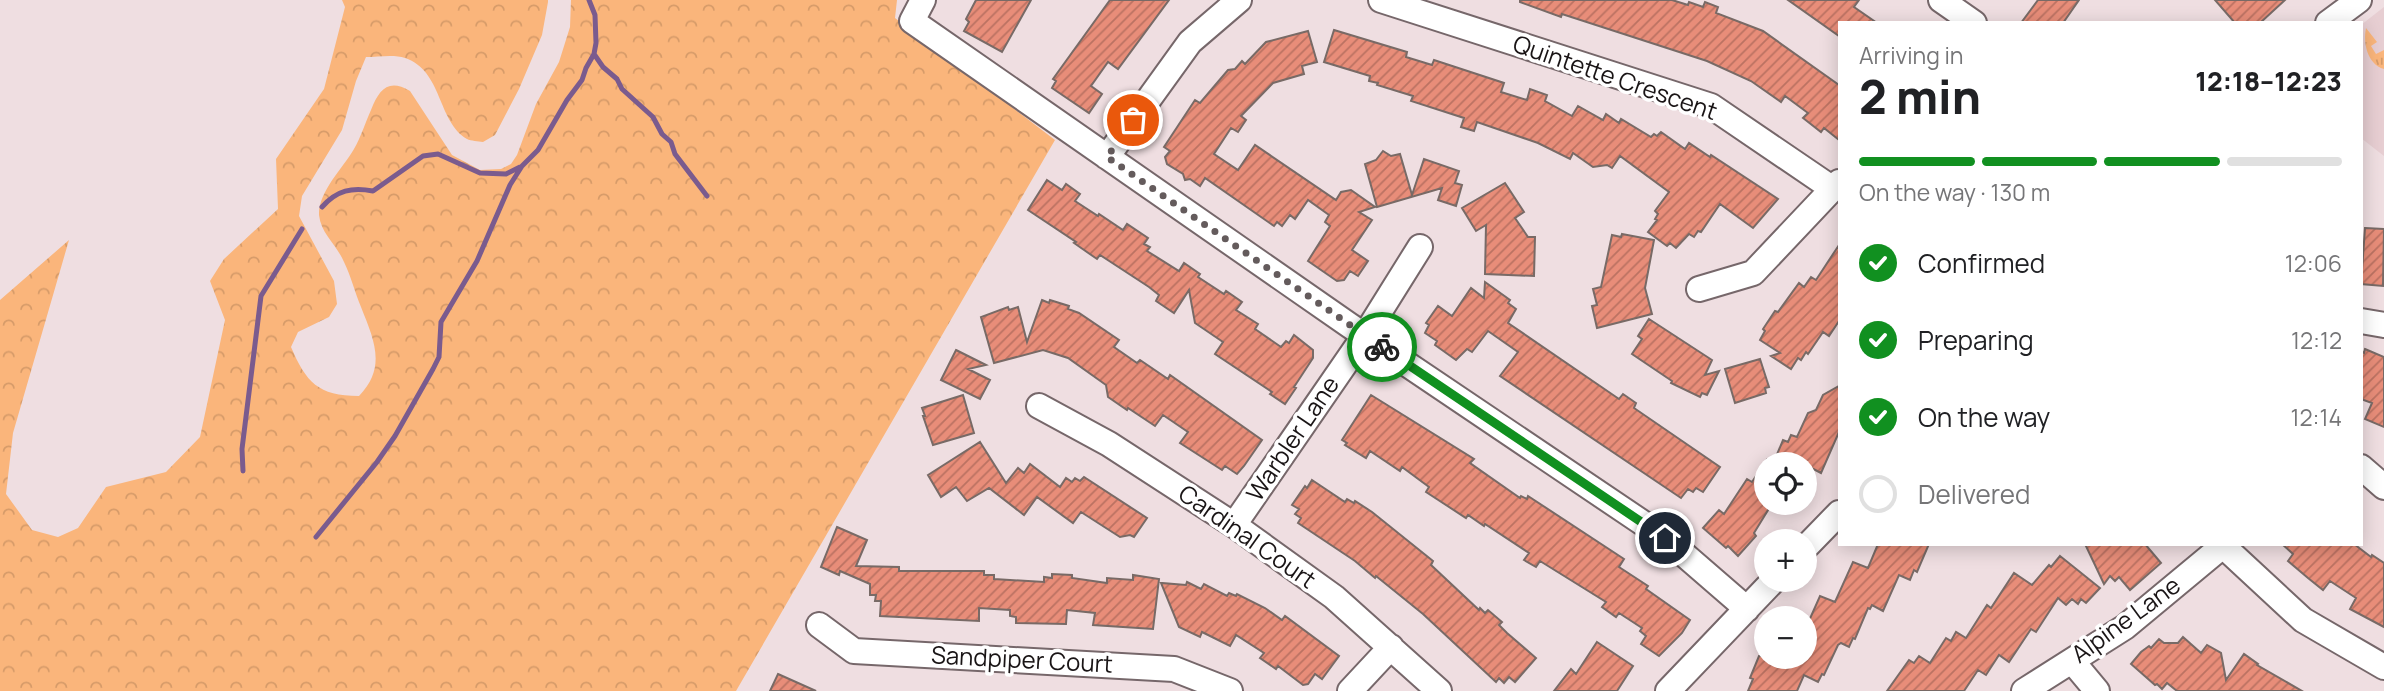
<!DOCTYPE html>
<meta charset="utf-8">
<style>
body{margin:0;font-family:Manrope,sans-serif;background:#f2f2f2;color:#202124;height:100vh;display:flex;flex-direction:column;font-size:26px;white-space:nowrap}
*{box-sizing:border-box;margin:0}
p{font-size:23px;color:#757577}
.icon{flex:none;width:38px;height:38px;fill:none;stroke:currentColor;stroke-width:2;stroke-linecap:round;stroke-linejoin:round}
.map{position:relative;flex:1;overflow:hidden}
.side{position:absolute;left:1838px;top:21px;width:525px;height:525px;display:flex;flex-direction:column;background:#fff;border-radius:0px;box-shadow:0 4px 18px #0003}
.side>*{flex:none}
.fabs{position:absolute;left:1754px;top:452px;display:grid;gap:14px}
.fabs a{display:grid;place-items:center;width:63px;height:63px;border-radius:50%;background:#fff;box-shadow:0 4px 18px #0003;font-size:35px}
.pin{position:absolute;display:grid;place-items:center;width:60px;height:60px;color:#fff;margin:-30px;border:4px solid #fff;border-radius:50%;box-shadow:0 2px 7px #0007}
.courier{position:absolute;display:grid;place-items:center;width:70px;height:70px;margin:-35px;border:5px solid #119020;border-radius:50%;background:#fff;color:#222;box-shadow:0 2px 9px #0007}
.headline em{font-style:normal;font-weight:800}
.headline div{display:flex;flex-direction:column-reverse}
.headline{display:flex;align-items:center;justify-content:space-between;height:119px;padding:0 21px}
h1{font-size:46px;font-weight:800;line-height:52px}
.bar{display:grid;grid-template-columns:repeat(4,1fr);gap:10px 7px;align-content:center;height:84px;padding:0 21px}
.bar i{height:9px;border-radius:5px;background:#e0e0e0}
.bar .current{background:#119020}
.bar p{grid-column:span 4}
ol{padding:0 21px;list-style:none}
li{display:flex;align-items:center;gap:21px;height:77px}
li p{margin-inline-start:auto}
li .icon{padding:7px;border-radius:50%;background:#119020;color:#fff;stroke-width:4}
li:last-child{color:#757577}
li i{width:38px;height:38px;border:4px solid #e0e0e0;border-radius:50%}
.map>svg:first-child{display:block}
.built{fill:#e7ced2}
.grass{fill:url(#grass-tufts)}
.forest{fill:url(#forest-crowns)}
.lines{fill:none;stroke-linecap:round;stroke-linejoin:round}
.stream{stroke:#7a5b8e;stroke-width:5}
.building{fill:url(#building-hatch);stroke:#786a66;stroke-width:2}
.minor-casing{stroke:#76676a;stroke-width:28}
.minor{stroke:#fff;stroke-width:24}
.done{stroke:#645b5c;stroke-width:7;stroke-dasharray:0 12.6}
.route{stroke:#119020;stroke-width:9}
.labels{text-anchor:middle;stroke-width:7;stroke-linejoin:round;paint-order:stroke}
.street-label{font-size:24px;fill:#191415;stroke:#fff}
</style>
<div class="map">
<svg width="2384" height="691" viewBox="0 0 2384 691">
<defs>
<pattern id="grass-tufts" width="24" height="20" patternUnits="userSpaceOnUse" patternTransform="scale(1.75)"><rect width="24" height="20" fill="#fab57b"/><path d="M3 7l-1-3M5 7V3M7 7l1-3M15 17l-1-3M17 17v-4M19 17l1-3" fill="none" stroke="#d69b69"/></pattern>
<pattern id="forest-crowns" width="20" height="18" patternUnits="userSpaceOnUse" patternTransform="scale(1.75)"><rect width="20" height="18" fill="#fab57b"/><path d="M2 6a3 3 0 1 1 6 0M12 15a3 3 0 1 1 6 0" fill="none" stroke="#d69b69"/></pattern>
<pattern id="building-hatch" width="6" height="6" patternUnits="userSpaceOnUse" patternTransform="scale(1.75)"><rect width="6" height="6" fill="#e88d79"/><path d="M-1 1l2-2M0 6l6-6M5 7l2-2" fill="none" stroke="#bb7262"/></pattern>
</defs>
<rect width="100%" height="100%" fill="#efdee1"/>
<path class="built" d="M2384,7V156L2361,138V25Z"/>
<path class="grass" d="M2366,28L2377,42L2371,46L2376,54L2384,50V69C2367,64 2363,43 2366,28Z"/>
<path class="forest" d="M342,0H548V2L542,35L519,89L495,135L483,142C478,141 471,141 467,139C437,121 443,71 405,58C394,54 378,57 366,57L356,81L342,130L302,196L299,216L334,281L337,304L329,317L298,332L291,347C306,382 318,396 359,396C387,367 374,340 361,307C355,293 351,276 344,262C337,245 321,234 319,215C318,192 343,168 354,149C361,137 365,123 371,110C379,90 388,78 410,91L452,155L480,170L501,169L511,164L517,155L536,104L559,62L570,27L571,0H897L895,18L1055,140L736,691H0V300L69,240L13,433L6,494L32,530L58,537L78,528L106,487L166,472L200,437L225,320L210,281L224,259L278,209L276,159L324,89L345,7Z"/>
<g class="lines">
<path class="stream" d="M594,54L603,67L617,79L622,89L653,117L662,134L671,142L675,154L707,196
M322,207C337,190 352,187 373,191L423,156L438,154L480,173L506,174L520,167
M243,471L242,449L261,296L302,229
M316,537L377,462L395,436L433,369L439,357L441,322L477,261L510,185L522,166L538,150L567,100L582,80L586,68L594,54L596,43L595,15L589,0"/>
</g>
<path class="building" d="M976,0H1031L1002,52L964,31L969,22L966,19Z
M1110,0H1169L1118,69L1108,62L1091,86L1102,94L1089,113L1052,88L1056,81L1053,79Z
M1520,0H1672L1688,5L1689,2L1703,7L1705,2L1718,7L1716,13L1763,31L1839,85V140L1824,128L1821,132L1803,118L1808,113L1785,96L1781,102L1751,81L1707,61L1562,14L1561,17L1520,2Z
M1788,0H1859L1854,7L1877,23H1839V36Z
M2038,0H2079L2063,23H2021Z
M2215,0H2285L2260,23H2235Z
M1334,30L1407,52L1406,57L1432,65L1434,60L1504,83L1501,92L1527,100L1530,89L1547,95L1545,101L1572,116L1578,106L1603,120L1606,114L1619,123L1621,119L1651,137L1654,134L1657,136L1661,132L1685,149L1689,143L1710,157L1711,155L1778,199L1753,228L1720,204L1701,232L1698,231L1694,237L1689,234L1676,248L1670,243L1667,246L1648,232L1657,220L1655,219L1658,214L1655,211L1669,192L1620,156L1612,168L1607,165L1593,167L1573,153L1570,159L1538,143L1477,122L1474,131L1461,127L1464,118L1411,101L1413,96L1377,85L1378,83L1369,81L1370,76L1324,62Z
M1308,31L1317,62L1302,66L1304,74L1273,83L1241,116L1246,120L1238,132L1231,128L1214,154L1238,170L1255,145L1336,200L1341,192L1351,190L1375,207L1359,212L1372,220L1352,250L1368,261L1358,276L1350,271L1344,280L1337,281L1308,261L1330,226L1325,222L1329,215L1308,200L1295,219L1290,215L1282,226L1277,222L1274,226L1205,178L1200,186L1190,179L1185,180L1183,174L1167,164L1165,157L1170,151L1164,147L1195,100L1200,103L1228,70L1235,69L1242,61L1245,64L1266,42Z
M1383,151L1391,156L1400,154L1412,195L1424,159L1459,171L1455,183L1462,185L1456,206L1438,200L1442,188L1377,207L1365,164L1376,160Z
M1047,180L1062,190L1066,184L1080,194L1075,201L1098,216L1099,214L1123,230L1127,224L1148,238L1144,244L1150,247L1147,251L1179,271L1184,263L1200,274L1198,277L1224,294L1226,291L1242,302L1236,310L1258,324L1255,329L1281,347L1286,341L1289,343L1294,335L1313,350V358L1294,387L1296,388L1285,404L1270,394L1272,392L1215,354L1223,342L1195,323L1189,290L1174,313L1156,301L1159,295L1149,287L1100,255L1097,259L1074,243L1076,242L1028,210Z
M1505,183L1524,212L1515,218L1528,237H1535L1534,276L1485,274L1486,225L1476,231L1462,208Z
M2365,228L2384,229L2383,286L2361,284Z
M1622,234L1654,240L1645,288L1652,314L1597,328L1592,306L1597,305L1593,289L1601,287L1612,235L1621,237Z
M1839,245V321L1829,336L1823,332L1808,354L1806,352L1801,360L1798,358L1791,369L1771,356L1780,353L1760,340L1765,331L1763,329L1775,311L1778,312L1799,283L1804,287L1811,277L1816,280Z
M1485,282L1510,300L1508,303L1516,309L1508,323L1619,399L1623,394L1636,403L1634,408L1720,467L1703,492L1696,488L1693,492L1688,489L1681,498L1500,376L1518,352L1488,331L1472,352L1467,349L1456,360L1435,345L1437,341L1425,333L1429,325L1426,323L1438,306L1452,316L1471,288L1484,298Z
M1042,300L1049,303L1050,300L1069,306L1068,309L1079,313L1119,340L1114,347L1137,363L1140,360L1168,379L1170,375L1262,440L1244,466L1237,474L1225,466L1222,470L1180,443L1188,432L1163,415L1155,426L1128,408L1127,410L1108,397L1106,385L1068,358L1043,350L994,363L981,317L1008,307L1009,310L1018,307L1027,342Z
M1649,319L1712,360L1705,375L1719,371L1707,395L1702,393L1700,397L1671,383L1672,381L1632,354L1642,339L1638,336Z
M2365,349L2384,357V427L2365,419L2372,403L2361,399V351L2364,353Z
M956,350L986,365L968,369L990,380L980,399L941,380Z
M1760,359L1769,387L1765,388L1766,393L1735,403L1725,369Z
M1839,386V432L1821,473L1804,464H1773L1783,440L1788,442L1791,435L1797,437L1808,413L1816,410L1823,395Z
M963,395L974,433L933,445L923,416H925L922,408Z
M1371,395L1474,459L1470,463L1520,498L1521,496L1527,499L1528,496L1624,559L1619,567L1648,586L1646,589L1690,620L1682,633L1659,656L1641,644L1646,636L1640,631L1642,628L1619,613L1616,617L1602,607L1606,602L1540,561L1536,567L1524,560L1529,553L1485,524L1484,526L1468,515L1466,518L1426,492L1429,487L1402,467L1400,471L1370,451L1366,458L1345,445L1347,443L1342,440Z
M980,442L1006,483L1018,468L1024,473L1030,464L1060,487L1066,478L1072,482L1075,478L1080,481L1084,477L1147,518L1134,537L1130,535L1120,537L1081,512L1073,523L1037,497L1024,515L989,488L967,501L956,487L941,497L928,475Z
M1766,461V502H1773L1754,533L1756,536L1738,556L1728,546L1726,548L1703,528L1719,510L1724,514L1747,479L1752,482Z
M1312,480L1345,502L1347,499L1354,503L1355,501L1372,512L1433,561L1431,565L1479,610L1480,608L1485,613L1488,610L1502,622L1499,625L1507,633L1536,658L1515,682L1509,677L1504,683L1499,678L1496,682L1423,614L1376,576L1375,578L1355,561L1298,523L1301,518L1295,514L1299,509L1292,505L1305,486L1307,488Z
M837,527L867,540L856,566L899,567V571H984V575H994V579L1044,582V577L1052,578V574L1072,575V578L1107,583V578L1133,580V575L1159,579L1153,629L1093,625L1095,613L1067,610L1066,624L1016,623V617L1010,616V610L979,608V621L880,616L881,601H875L876,595H870V584L840,571L839,575L821,567Z
M1878,544H1929L1917,572L1914,570L1910,580L1899,575L1883,611L1872,605L1870,609L1868,608L1855,639L1853,638L1849,647L1841,643L1838,645L1824,675L1822,674L1818,682L1804,675L1797,691H1748L1753,679L1750,678L1759,656H1804V632L1820,596L1835,602L1853,562L1868,568Z
M2085,544H2145L2161,563L2130,590L2119,577L2115,581L2110,576L2104,584Z
M2282,544H2354L2371,557L2372,555L2384,563V627L2350,609L2356,598L2330,581L2323,590L2308,578L2288,561L2293,554Z
M2060,556L2100,588L2086,603L2081,599L2078,604L2072,599L2066,605L2058,598L2036,632L2031,629L2009,662L1999,655L1986,675L1978,670L1964,691H1887L1909,660L1914,663L1919,656L1930,663L1946,638L1951,641L1956,632L1966,638L1987,605L1991,608L2014,573L2032,585L2049,565L2051,567Z
M1187,582L1201,589L1204,584L1227,596L1229,593L1236,596L1237,594L1265,608L1282,620L1285,616L1339,656L1322,679L1315,674L1308,684L1303,685L1278,666L1276,669L1260,658L1264,653L1236,635L1230,646L1202,632L1200,637L1179,627L1161,583L1186,585Z
M2183,637L2201,653L2207,645L2221,653L2226,680L2244,654L2258,664L2257,665L2302,691H2177L2167,683L2162,689L2157,684L2155,685L2131,664L2141,652L2149,646L2151,648L2159,639L2164,643H2178Z
M1597,642L1633,666L1617,691H1554L1571,669L1576,674Z
M778,674L816,691H770Z"/>
<g class="lines">
<defs>
<path id="minor" d="M923,0L912,21L1349,325L1665,538L1747,609
M1381,0L1711,106L1833,189
M1941,0L1974,23
M2328,23L2359,0
M1107,157L1190,42L1239,0
M1699,289L1753,273L1839,182
M2361,321L2384,325
M1039,406L1109,444L1234,525L1334,597L1439,691
M2361,467L2384,487
M1234,525L1365,335L1420,247
M2221,544L2303,620L2384,667
M1804,549L1839,513
M819,625L854,651L1174,669L1230,691
M2072,661L2097,691
M1350,691L1391,647
M1668,691L1775,579
M2024,691L2125,627L2225,544"/>
</defs>
<use href="#minor" class="minor-casing"/>
<use href="#minor" class="minor"/>
</g>
<g class="lines">
<path class="done" d="M1133,120L1107,157L1382,347"/>
<path class="route" d="M1382,347L1665,538"/>
</g>
<g class="labels">
<g class="street-label">
<text transform="translate(1615 78) rotate(19)" y="8">Quintette Crescent</text>
<text transform="translate(1293 439) rotate(-56)" y="8">Warbler Lane</text>
<text transform="translate(1247 537) rotate(35)" y="8">Cardinal Court</text>
<text transform="translate(2126 620) rotate(-36)" y="8">Alpine Lane</text>
<text transform="translate(1022 660) rotate(3)" y="8">Sandpiper Court</text>
</g>
</g>
</svg>
<div class="fabs">
<a><svg class="icon" aria-label="locate" viewBox="0 0 24 24"><circle cx="12" cy="12" r="6"/><path d="M12 2v4M12 18v4M2 12h4M18 12h4"/></svg></a>
<a>+</a>
<a>−</a>
</div>
<div class="pin" style="left:1133px;top:120px;background:#ea580c"><svg class="icon" aria-label="bag" viewBox="0 0 24 24"><path d="M5 8h14l-1 12H6zM9 8a3 3 0 0 1 6 0"/></svg></div>
<div class="pin" style="left:1665px;top:538px;background:#1f2937"><svg class="icon" aria-label="home" viewBox="0 0 24 24"><path d="M3 11l9-7 9 7M6 9v11h12V9"/></svg></div>
<div class="courier" style="left:1382px;top:347px"><svg class="icon" aria-label="bike" viewBox="0 0 24 24"><circle cx="6" cy="16" r="4"/><circle cx="18" cy="16" r="4"/><path d="M6 16l4-8h5l3 8M10 8l3 8H6M13 5h3"/></svg></div>
<section class="side">
<div class="headline"><div><h1>2 min</h1><p>Arriving in</p></div><em>12:18–12:23</em></div>
<div class="bar"><i class="current"></i><i class="current"></i><i class="current"></i><i></i><p>On the way · 130 m</p></div>
<ol>
<li><svg class="icon" aria-label="check" viewBox="0 0 24 24"><path d="M5 12l5 5 9-10"/></svg>Confirmed<p>12:06</p></li>
<li><svg class="icon" aria-label="check" viewBox="0 0 24 24"><path d="M5 12l5 5 9-10"/></svg>Preparing<p>12:12</p></li>
<li><svg class="icon" aria-label="check" viewBox="0 0 24 24"><path d="M5 12l5 5 9-10"/></svg>On the way<p>12:14</p></li>
<li><i></i>Delivered</li>
</ol>
</section>
</div>
